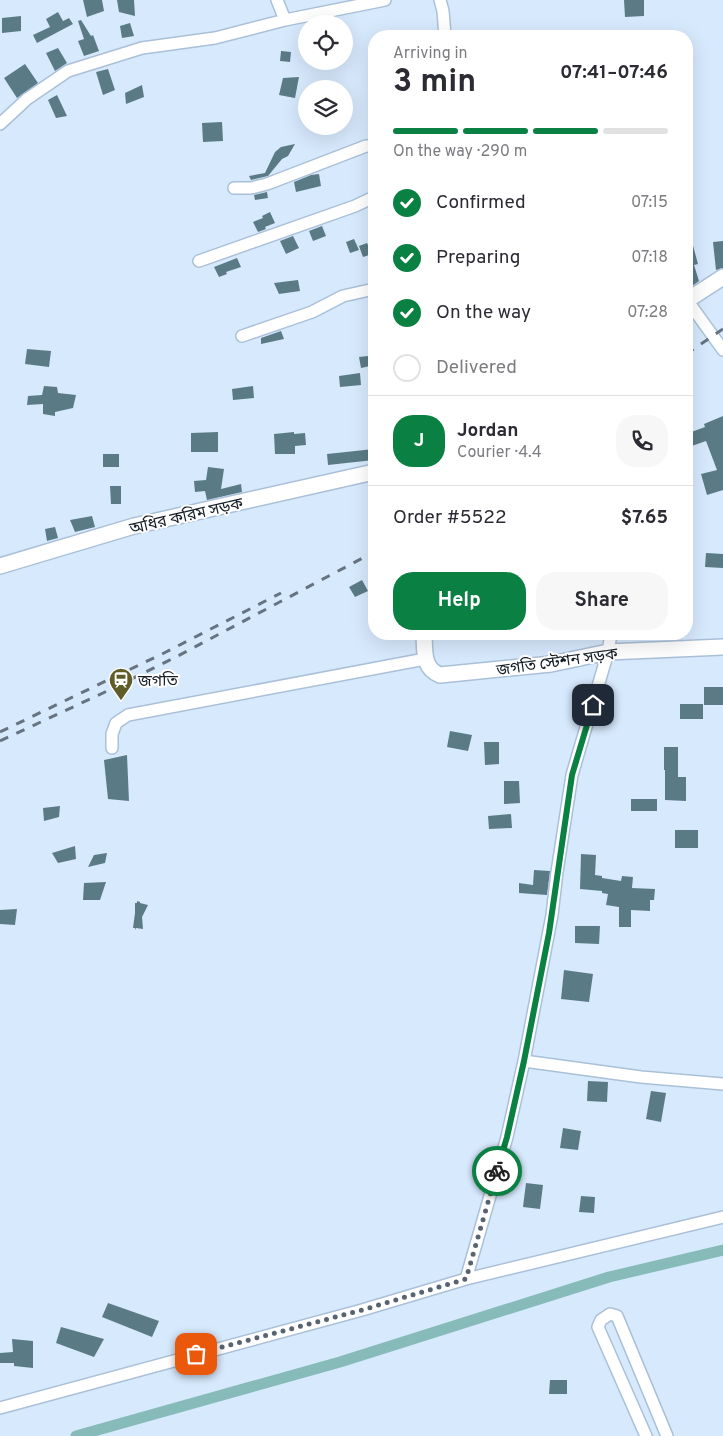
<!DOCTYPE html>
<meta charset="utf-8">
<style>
body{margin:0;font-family:Overpass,"Noto Sans Bengali",sans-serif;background:#f7f7f7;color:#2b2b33;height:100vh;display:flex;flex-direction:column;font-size:19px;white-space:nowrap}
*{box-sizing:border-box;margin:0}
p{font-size:16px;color:#7c7c81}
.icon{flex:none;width:28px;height:28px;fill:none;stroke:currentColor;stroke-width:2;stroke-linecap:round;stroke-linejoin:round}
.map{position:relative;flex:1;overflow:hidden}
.side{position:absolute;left:368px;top:30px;width:325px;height:610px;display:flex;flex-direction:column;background:#fff;border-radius:20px;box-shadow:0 5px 20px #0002}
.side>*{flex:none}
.tools{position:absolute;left:298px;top:15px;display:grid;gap:10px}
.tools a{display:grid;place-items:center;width:55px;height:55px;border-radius:50%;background:#fff;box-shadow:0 5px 20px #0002;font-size:25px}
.pin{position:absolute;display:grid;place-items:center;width:42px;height:42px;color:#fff;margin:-21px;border-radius:10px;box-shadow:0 2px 8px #0006}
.courier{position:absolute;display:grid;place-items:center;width:50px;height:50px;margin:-25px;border:4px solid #0b8043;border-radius:50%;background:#fff;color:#222;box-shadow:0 1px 6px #0007}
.headline em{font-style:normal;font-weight:700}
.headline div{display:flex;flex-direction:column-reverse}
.headline{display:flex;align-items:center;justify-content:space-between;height:85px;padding:0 25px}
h1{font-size:32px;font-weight:700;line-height:38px}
.bar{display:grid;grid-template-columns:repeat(4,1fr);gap:8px 5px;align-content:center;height:60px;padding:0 25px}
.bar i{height:6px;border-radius:4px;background:#e1e1e2}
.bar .current{background:#0b8043}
.bar p{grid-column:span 4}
.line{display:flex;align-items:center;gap:12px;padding:0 25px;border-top:1px solid #e1e1e2}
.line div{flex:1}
.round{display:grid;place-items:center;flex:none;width:52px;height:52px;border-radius:20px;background:#f7f7f7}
ol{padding:0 25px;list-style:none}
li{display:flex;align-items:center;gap:15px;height:55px}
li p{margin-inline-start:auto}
li .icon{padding:5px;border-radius:50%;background:#0b8043;color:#fff;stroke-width:4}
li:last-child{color:#7c7c81}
li i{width:28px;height:28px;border:2px solid #e1e1e2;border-radius:50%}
.cta{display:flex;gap:10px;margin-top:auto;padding:10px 25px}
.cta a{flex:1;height:58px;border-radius:20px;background:#0b8043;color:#fff;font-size:20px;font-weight:700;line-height:58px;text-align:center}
.cta a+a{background:#f7f7f7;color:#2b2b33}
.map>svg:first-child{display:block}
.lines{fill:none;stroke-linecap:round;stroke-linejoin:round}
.canal{stroke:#87bbb9;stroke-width:11}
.building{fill:#5a7b86}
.street-casing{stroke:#aac0d8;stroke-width:14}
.secondary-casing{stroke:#aac0d8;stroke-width:18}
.street{stroke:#fff;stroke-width:11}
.secondary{stroke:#fff;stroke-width:15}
.rail{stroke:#677381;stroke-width:3;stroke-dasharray:9 9;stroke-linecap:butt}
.done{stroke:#586471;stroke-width:5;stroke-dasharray:0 9}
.route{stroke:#0b8043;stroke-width:6}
.labels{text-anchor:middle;stroke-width:4;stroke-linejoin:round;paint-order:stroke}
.street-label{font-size:16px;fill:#141c25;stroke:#fff}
.poi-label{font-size:16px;fill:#141c25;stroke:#fff;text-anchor:start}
</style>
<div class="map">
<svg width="723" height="1436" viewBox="0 0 723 1436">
<rect width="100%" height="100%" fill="#d7e9fd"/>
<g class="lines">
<path class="canal" d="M76,1436L340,1362L609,1277L723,1250"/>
</g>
<path class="building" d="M83,0H102L104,11L87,17Z
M117,0H134L135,16L119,12Z
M624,0H644V16L625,17Z
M58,12L63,21L69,18L73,24L37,43L33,35L50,27L46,19Z
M21,16V31L2,33V18Z
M81,20L91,36L93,35L99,51L84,56L78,41L84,39L78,21Z
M130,23L134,36L122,38L120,26Z
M58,48L67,63L55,71L46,53Z
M281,51L291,52L290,62L280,61Z
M25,64L38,83L17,98L4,78Z
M108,69L115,90L103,95L96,72Z
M299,77L295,98L279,95L283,78Z
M142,85L144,97L126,104L125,93Z
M57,95L67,116L56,118L48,100Z
M222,122L223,141L203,142L202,123Z
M295,144L288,156L282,159L268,176L251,180L249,176L265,173L275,152L281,147Z
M319,174L321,186L296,192L294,182L311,175Z
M267,192L268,198L255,200L254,195Z
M270,212L275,223L265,227L266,229L258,232L253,222L263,218L262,216Z
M322,226L326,236L313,241L309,231Z
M686,231H689L698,264L694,265L699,281L688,289L686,284Z
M293,236L299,248L286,254L280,241Z
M354,239L359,250L350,253L346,242Z
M723,241V268L716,270L713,242Z
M367,243L372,254L363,257L359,246Z
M237,258L241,267L226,272L227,274L219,277L214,267Z
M298,280L300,291L279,294L274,283Z
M281,331L284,339L261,344V338Z
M27,349L51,351L49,367L25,364Z
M368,356L370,366L361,368L359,357Z
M360,373L361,385L340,387L339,376Z
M44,386L57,387L58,393L76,395L73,408L55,412V416L43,414V404L27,405L28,396L42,395Z
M253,386L254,398L233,400L232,389Z
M723,416V490L707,495L701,474L717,470L706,441L686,448V434L705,427L704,424Z
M218,432V452H191V433Z
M294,432V434L305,433L306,445L295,446V454H275L274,434Z
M374,449V460L328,465L327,454Z
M103,454H119V467H103Z
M208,467L224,469L221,489L241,484L242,492L207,500L205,491L195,492L194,481L206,480Z
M110,486H121V504H111Z
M92,516L95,527L75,532L70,520Z
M55,527L58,538L47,541L45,529Z
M706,553L723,554V568L705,567Z
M362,580L368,591L355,597L349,587Z
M704,687H723V705H704Z
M680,704H703V719H680Z
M450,731L472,735L468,751L447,747Z
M484,742H499V764L485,765Z
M664,747H678V777H686V801L665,800V770H664Z
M127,755L129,801L108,799L104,760Z
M504,781H519L520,803L504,804Z
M631,799H657V811H631Z
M60,806L59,817L44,821L43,808Z
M511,814L512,828L489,829L488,816Z
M675,830H698V848H675Z
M75,846L76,859L58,863L52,853Z
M107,853L105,863L88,867L94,855Z
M581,854L596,855L595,875L602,876V878L621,881L622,876L633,877L632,888L655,889L654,900H650V911L631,910V927H619V907L606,905L608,894L602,893V891L580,889Z
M534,870L550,871L547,895L519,893V883L533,885Z
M106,882L100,900H83L84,883Z
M137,901L140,902V903L148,905L142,917L143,929L136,928L135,930V928H133L135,913V903H137Z
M17,909L15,925L0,924V910Z
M575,926H600L599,944L575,943Z
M564,970L593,974L589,1002L561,999Z
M588,1081L608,1082L607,1102L587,1101Z
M651,1091L666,1093L661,1122L646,1119Z
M563,1128L581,1131L578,1150L560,1148Z
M526,1183L543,1185L540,1209L523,1207Z
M581,1196L595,1197L594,1213L579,1212Z
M108,1303L159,1321L152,1337L102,1317Z
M61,1327L104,1339L94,1357L56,1343Z
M12,1339L33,1341V1368L14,1366V1363H0V1353L13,1352Z
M550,1380H567V1394H549Z"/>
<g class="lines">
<defs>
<path id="street" d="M277,0L285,20
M440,0L443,11L445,36
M0,124L27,99L68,71L142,48L215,38L285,20L385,0
M234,188H251L267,184L366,146H374
M199,261L355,206L374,197
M687,300L723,350
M242,336L312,312L343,296L374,289
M112,748V734L116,723L128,715L425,659
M524,1061L641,1077L723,1084
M466,1279L507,1137L524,1061L552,915L557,872L572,775L608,652L611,634
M0,1408L362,1310L466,1279L723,1217
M646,1436L598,1327L601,1320L610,1314L617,1316L667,1436"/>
<path id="secondary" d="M686,301L723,277
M0,566L134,526L374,472
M424,634C425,650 422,668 440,675L551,664L608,652L723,647"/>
</defs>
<use href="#street" class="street-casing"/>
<use href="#secondary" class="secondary-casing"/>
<use href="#street" class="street"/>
<use href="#secondary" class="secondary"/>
<path class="rail" d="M686,354L723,329
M0,732L164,653L281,593
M0,741L103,693L174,658L374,552"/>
</g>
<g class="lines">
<path class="done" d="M196,1354L362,1310L466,1279L497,1171"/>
<path class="route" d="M497,1171L507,1137L524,1061L549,933L572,775L593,705"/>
</g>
<defs>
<symbol id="station-pin" viewBox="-11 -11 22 30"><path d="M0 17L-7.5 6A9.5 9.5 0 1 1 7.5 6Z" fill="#5f5c28" stroke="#fff"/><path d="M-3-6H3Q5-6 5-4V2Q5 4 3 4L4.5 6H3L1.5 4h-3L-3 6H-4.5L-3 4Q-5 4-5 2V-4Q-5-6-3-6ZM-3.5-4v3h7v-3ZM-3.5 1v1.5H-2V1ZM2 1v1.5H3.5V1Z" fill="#fff"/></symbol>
</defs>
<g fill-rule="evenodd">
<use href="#station-pin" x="107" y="666" width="28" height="38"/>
</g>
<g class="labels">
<g class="street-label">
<text transform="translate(186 515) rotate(-13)" y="6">অধির করিম সড়ক</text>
<text transform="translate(557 661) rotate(-8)" y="6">জগতি স্টেশন সড়ক</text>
</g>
<g class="poi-label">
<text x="138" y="686">জগতি</text>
</g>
</g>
</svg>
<div class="tools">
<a><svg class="icon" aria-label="locate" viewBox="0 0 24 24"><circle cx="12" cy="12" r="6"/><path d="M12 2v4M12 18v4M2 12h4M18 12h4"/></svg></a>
<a><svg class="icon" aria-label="layers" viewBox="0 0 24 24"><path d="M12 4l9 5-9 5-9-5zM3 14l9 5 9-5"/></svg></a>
</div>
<div class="pin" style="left:196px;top:1354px;background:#ea580c"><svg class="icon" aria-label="bag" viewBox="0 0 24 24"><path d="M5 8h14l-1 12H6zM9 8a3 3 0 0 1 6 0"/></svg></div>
<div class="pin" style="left:593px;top:705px;background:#1f2937"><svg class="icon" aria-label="home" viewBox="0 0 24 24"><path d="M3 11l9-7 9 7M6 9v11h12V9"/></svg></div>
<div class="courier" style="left:497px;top:1171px"><svg class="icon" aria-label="bike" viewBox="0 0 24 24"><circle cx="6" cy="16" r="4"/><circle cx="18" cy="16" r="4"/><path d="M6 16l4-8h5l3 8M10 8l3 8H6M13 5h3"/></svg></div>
<section class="side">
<div class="headline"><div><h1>3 min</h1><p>Arriving in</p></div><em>07:41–07:46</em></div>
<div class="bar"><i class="current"></i><i class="current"></i><i class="current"></i><i></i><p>On the way · 290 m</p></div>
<ol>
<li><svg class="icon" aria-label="check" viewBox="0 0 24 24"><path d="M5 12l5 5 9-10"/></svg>Confirmed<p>07:15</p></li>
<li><svg class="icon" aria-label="check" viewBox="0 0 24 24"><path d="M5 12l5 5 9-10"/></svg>Preparing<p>07:18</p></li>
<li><svg class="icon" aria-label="check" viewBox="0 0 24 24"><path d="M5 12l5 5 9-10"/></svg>On the way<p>07:28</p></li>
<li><i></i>Delivered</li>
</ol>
<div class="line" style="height:90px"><b class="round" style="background:#0b8043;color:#fff">J</b><div><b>Jordan</b><p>Courier · 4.4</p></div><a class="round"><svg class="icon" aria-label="phone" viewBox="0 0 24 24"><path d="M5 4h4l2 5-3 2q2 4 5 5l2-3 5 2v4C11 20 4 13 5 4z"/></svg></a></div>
<div class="line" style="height:65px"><div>Order #5522</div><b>$7.65</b></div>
<div class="cta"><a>Help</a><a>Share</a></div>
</section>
</div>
